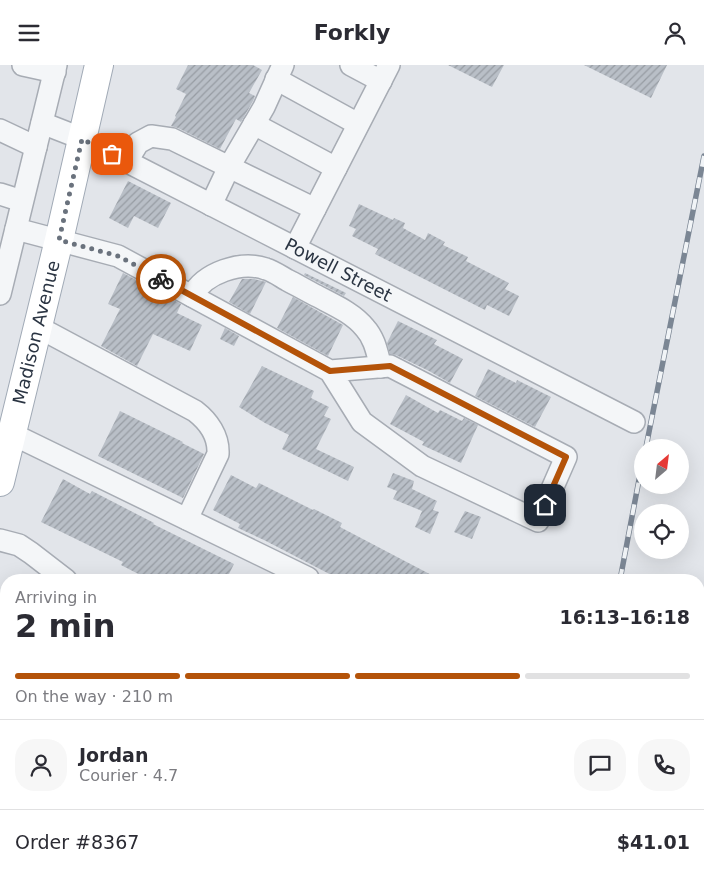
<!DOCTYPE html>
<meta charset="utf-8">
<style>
body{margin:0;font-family:"DejaVu Sans",sans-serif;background:#f7f7f7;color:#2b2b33;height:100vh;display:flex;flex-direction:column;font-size:19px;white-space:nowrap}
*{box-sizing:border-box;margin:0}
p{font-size:16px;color:#7c7c81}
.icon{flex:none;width:28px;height:28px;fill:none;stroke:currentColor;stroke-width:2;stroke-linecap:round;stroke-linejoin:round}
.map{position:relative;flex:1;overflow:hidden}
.drawer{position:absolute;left:0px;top:509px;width:705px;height:311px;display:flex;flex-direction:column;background:#fff;border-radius:20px 20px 0 0;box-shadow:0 5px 20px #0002}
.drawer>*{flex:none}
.needle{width:32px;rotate:28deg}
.controls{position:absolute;left:634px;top:374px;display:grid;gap:10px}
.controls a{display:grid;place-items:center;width:55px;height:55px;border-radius:50%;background:#fff;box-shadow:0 5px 20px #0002;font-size:25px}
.pin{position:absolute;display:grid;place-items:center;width:42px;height:42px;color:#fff;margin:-21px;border-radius:10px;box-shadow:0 2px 8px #0006}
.courier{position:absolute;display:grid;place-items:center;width:50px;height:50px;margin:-25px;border:4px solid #b45309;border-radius:50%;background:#fff;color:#222;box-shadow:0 1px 6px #0007}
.overview em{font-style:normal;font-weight:700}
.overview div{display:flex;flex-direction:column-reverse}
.overview{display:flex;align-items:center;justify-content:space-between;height:85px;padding:0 15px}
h1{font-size:32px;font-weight:700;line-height:38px}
.bar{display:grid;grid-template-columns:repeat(4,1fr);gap:8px 5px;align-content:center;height:60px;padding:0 15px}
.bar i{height:6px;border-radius:4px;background:#e1e1e2}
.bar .active{background:#b45309}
.bar p{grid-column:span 4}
.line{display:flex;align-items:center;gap:12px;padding:0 15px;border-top:1px solid #e1e1e2}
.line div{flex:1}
.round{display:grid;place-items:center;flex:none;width:52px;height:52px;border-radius:20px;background:#f7f7f7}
header{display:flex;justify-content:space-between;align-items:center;height:65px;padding:0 15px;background:#fff;font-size:22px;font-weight:700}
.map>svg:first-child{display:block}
.building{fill:url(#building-hatch)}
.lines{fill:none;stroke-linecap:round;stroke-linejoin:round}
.minor-casing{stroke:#a7acb4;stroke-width:24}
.major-casing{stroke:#a1aab6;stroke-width:30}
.minor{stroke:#f4f6f8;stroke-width:21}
.major{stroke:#fff;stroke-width:28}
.rail-casing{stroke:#7b8694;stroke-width:5.5}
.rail{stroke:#f1f4f7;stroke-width:4;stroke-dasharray:11;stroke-linecap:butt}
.done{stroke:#6a727d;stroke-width:5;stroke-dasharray:0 9}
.route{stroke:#b45309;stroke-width:6}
.labels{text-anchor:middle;stroke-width:4.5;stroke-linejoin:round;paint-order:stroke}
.street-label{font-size:18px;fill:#2a3442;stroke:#f1f4f7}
</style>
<header><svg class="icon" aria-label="menu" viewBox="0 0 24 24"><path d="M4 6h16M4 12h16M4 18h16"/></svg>Forkly<svg class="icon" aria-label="person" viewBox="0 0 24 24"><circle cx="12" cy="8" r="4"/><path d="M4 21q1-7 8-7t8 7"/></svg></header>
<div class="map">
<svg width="704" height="819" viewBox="0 0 704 819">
<defs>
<pattern id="building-hatch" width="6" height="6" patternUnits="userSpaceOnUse" patternTransform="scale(1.25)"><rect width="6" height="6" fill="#b9bfc7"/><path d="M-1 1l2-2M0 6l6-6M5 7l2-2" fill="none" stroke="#979ca3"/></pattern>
</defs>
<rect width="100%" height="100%" fill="#e2e5ea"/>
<path class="building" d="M188,0H253L262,5L249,28L255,31L253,36L241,57L236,54L220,84L178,63L171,61L176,52L175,51L186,29L176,24Z
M448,0H504L492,22Z
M584,0H667L651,33Z
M128,116L171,138L158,163L134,151L128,163L109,153Z
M359,139L393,155L394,153L405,158L403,163L425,175L428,168L445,177L443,180L468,192L466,196L509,218L505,224L519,231L509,251L487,240L485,245L375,189L378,184L352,171L356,164L349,161Z
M123,208L181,239L177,248L202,260L190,286L153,269L137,301L101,281L120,244L108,239Z
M305,208L346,228L344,231L304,210Z
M242,214H254L266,217L250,249L229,237Z
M293,232L343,260L328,291L277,263Z
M398,256L437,275L434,279L463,294L450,318L429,306L396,290L390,289L387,278Z
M225,263L239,271L234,281L220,274Z
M262,301L314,326L311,333L329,342L324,351L331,354L316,384L354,402L348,416L282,384L289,370L265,358L239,342Z
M488,304L516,318L517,315L551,332L535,362L475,331Z
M406,330L438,348L440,345L462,356L464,353L478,360L461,398L422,380L424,377L390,359Z
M120,346L183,377L182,378L204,389L183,433L98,391Z
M393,408L414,416L412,424L437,436L433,445L439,447L430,469L415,462L422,446L393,434L397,426L387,422Z
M231,410L256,423L259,418L313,445L314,444L342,458L340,462L441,515H341L264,475L238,463L240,459L213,445Z
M63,414L90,429L92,426L154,458L153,459L234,499L226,515H150L121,500L123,497L41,457Z
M465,446L481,452L472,474L454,467Z"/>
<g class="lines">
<defs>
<g id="minor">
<path d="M23,0L55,7"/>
<path d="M351,0L381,16"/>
<path d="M276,14L358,59"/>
<path id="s1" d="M42,58L83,74L634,357"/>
<path d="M254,59L336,103"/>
<path d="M0,65L36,82"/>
<path d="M127,96L138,78L151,71L172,74L315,144"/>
<path d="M0,129L22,136"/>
<path d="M211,140L229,102L264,42L283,0"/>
<path d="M16,164L118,191L330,306L362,357L422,401L538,456L566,392L390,301L330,306"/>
<path d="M295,183L389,0"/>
<path d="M0,229L56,0"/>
<path d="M192,231C204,208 241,195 266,204C273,206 280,211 287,215C297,220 307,226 317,231C334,240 353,248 365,263C375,274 377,288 381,302"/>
<path d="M38,262L195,346C208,356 219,371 218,389L187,454"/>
<path d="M12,369L308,513L307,515"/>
<path d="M0,475L19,480L31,488L66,515"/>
<path d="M0,679L6,682"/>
<path d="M699,720L704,710"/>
<path d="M0,758L6,760"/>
<path d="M68,814L69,819"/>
<path d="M271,814L282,819"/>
<path d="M645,819L648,814"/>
</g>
<g id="major">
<path id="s2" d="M0,417L59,175L99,0"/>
</g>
</defs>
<use href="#minor" class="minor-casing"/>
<use href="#major" class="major-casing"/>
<use href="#minor" class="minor"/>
<use href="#major" class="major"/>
<defs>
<path id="rail" d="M646,382L704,91
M620,515L642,399
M561,819L562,814"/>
</defs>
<use href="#rail" class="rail-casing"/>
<use href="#rail" class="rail"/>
</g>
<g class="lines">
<path class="done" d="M112,89L82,74L59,175L118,191L161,214"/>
<path class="route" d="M161,214L330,306L390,301L566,392L545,440"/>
</g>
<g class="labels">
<g class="street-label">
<text dy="6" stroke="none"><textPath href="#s1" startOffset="331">Powell Street</textPath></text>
<text dy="6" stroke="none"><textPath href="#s2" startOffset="154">Madison Avenue</textPath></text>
</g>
</g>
</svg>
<div class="controls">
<a><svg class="needle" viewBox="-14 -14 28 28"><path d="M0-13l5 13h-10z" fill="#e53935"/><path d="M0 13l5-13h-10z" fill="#7c7c81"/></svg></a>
<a><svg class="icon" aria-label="locate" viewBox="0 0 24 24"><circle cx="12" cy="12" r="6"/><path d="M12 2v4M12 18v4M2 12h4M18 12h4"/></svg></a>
</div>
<div class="pin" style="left:112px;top:89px;background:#ea580c"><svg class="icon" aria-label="bag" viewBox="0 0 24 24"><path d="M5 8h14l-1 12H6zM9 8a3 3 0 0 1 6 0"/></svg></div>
<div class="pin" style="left:545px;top:440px;background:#1f2937"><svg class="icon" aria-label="home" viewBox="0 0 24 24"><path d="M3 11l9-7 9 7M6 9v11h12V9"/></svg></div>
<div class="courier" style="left:161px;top:214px"><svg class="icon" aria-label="bike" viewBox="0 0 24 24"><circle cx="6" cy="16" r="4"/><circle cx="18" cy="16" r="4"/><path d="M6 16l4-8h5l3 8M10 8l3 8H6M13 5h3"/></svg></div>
<section class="drawer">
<div class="overview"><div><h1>2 min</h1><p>Arriving in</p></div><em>16:13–16:18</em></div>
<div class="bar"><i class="active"></i><i class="active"></i><i class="active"></i><i></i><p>On the way · 210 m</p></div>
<div class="line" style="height:90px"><a class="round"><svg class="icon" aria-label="person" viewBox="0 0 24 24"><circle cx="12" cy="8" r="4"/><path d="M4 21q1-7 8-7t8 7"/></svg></a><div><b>Jordan</b><p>Courier · 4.7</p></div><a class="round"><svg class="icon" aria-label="chat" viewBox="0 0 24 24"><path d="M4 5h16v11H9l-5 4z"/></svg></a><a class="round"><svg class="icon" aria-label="phone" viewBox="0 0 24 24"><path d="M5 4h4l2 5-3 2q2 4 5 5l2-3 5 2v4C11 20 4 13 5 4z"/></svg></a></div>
<div class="line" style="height:65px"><div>Order #8367</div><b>$41.01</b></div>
</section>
</div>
